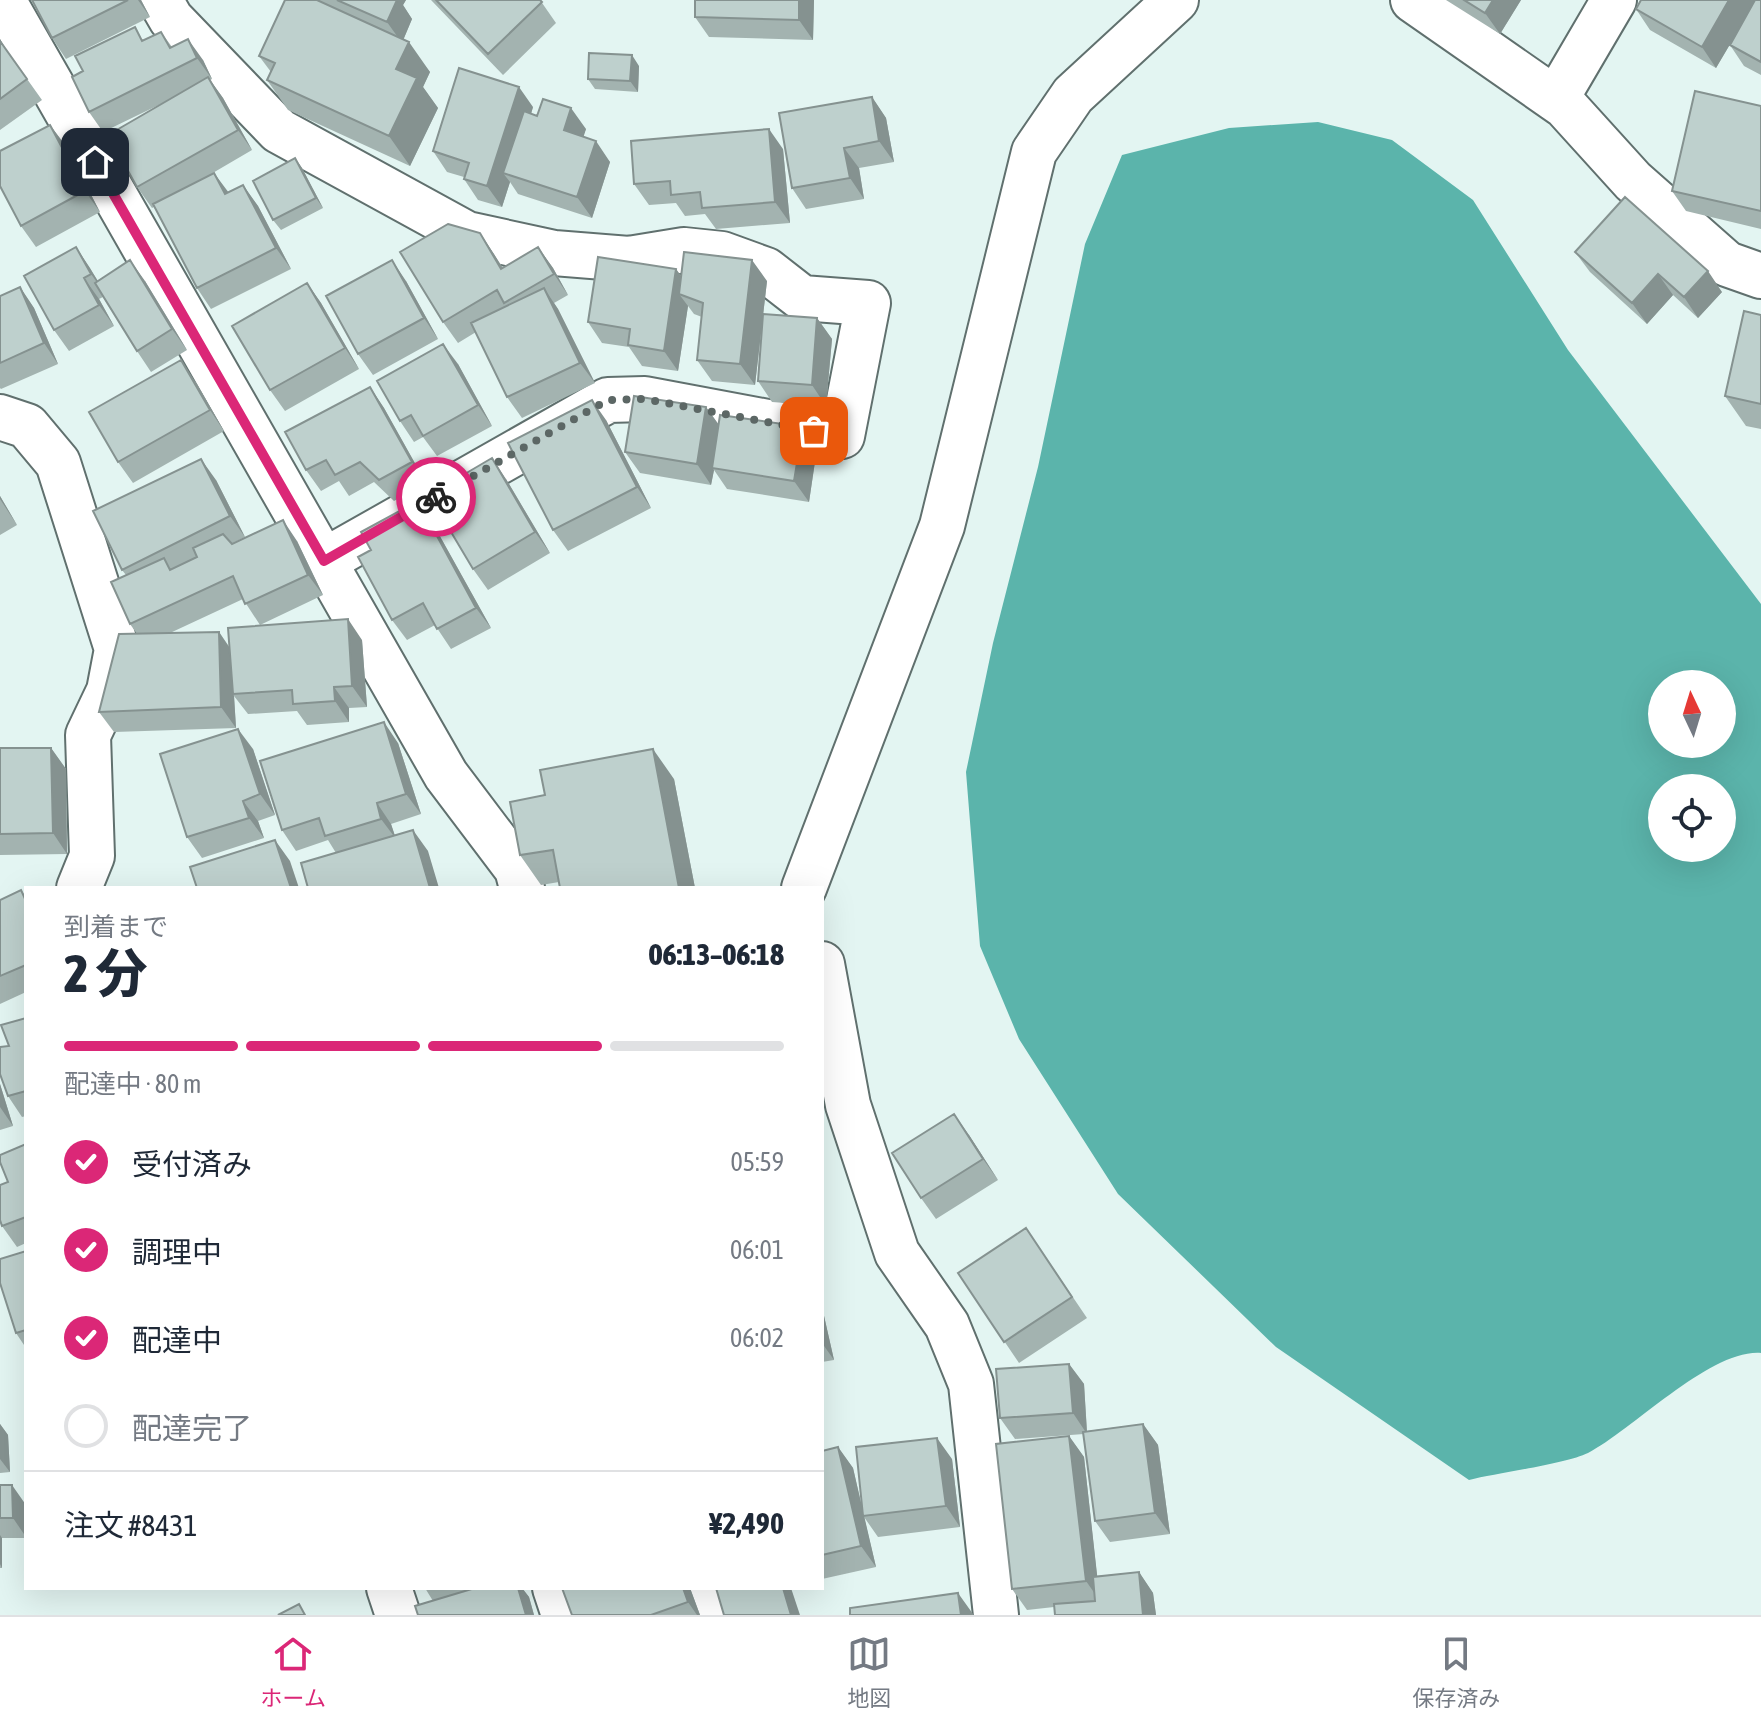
<!DOCTYPE html>
<html lang="ja">
<meta charset="utf-8">
<style>
body{margin:0;font-family:"Asap Condensed","Noto Sans JP",sans-serif;background:#f6f6f7;color:#1f2937;height:100vh;display:flex;flex-direction:column;font-size:30px;white-space:nowrap}
*{box-sizing:border-box;margin:0}
p{font-size:26px;color:#747a83}
.icon{flex:none;width:44px;height:44px;fill:none;stroke:currentColor;stroke-width:2;stroke-linecap:round;stroke-linejoin:round}
.map{position:relative;flex:1;overflow:hidden}
.side{position:absolute;left:24px;top:886px;width:800px;height:704px;display:flex;flex-direction:column;background:#fff;border-radius:0px;box-shadow:0 8px 32px #0002}
.side>*{flex:none}
.needle{width:52px;rotate:356deg}
.tools{position:absolute;left:1648px;top:670px;display:grid;gap:16px}
.tools a{display:grid;place-items:center;width:88px;height:88px;border-radius:50%;background:#fff;box-shadow:0 8px 32px #0002;font-size:40px}
.pin{position:absolute;display:grid;place-items:center;width:68px;height:68px;color:#fff;margin:-34px;border-radius:16px;box-shadow:0 4px 12px #0006}
.courier{position:absolute;display:grid;place-items:center;width:80px;height:80px;margin:-40px;border:6px solid #db2777;border-radius:50%;background:#fff;color:#222;box-shadow:0 2px 10px #0007}
.summary em{font-style:normal;font-weight:800}
.summary div{display:flex;flex-direction:column-reverse}
.summary{display:flex;align-items:center;justify-content:space-between;height:136px;padding:0 40px}
h1{font-size:52px;font-weight:800;line-height:60px}
.bar{display:grid;grid-template-columns:repeat(4,1fr);gap:12px 8px;align-content:center;height:96px;padding:0 40px}
.bar i{height:10px;border-radius:6px;background:#e0e1e3}
.bar .active{background:#db2777}
.bar p{grid-column:span 4}
.line{display:flex;align-items:center;gap:20px;padding:0 40px;border-top:2px solid #e0e1e3}
.line div{flex:1}
ol{padding:0 40px;list-style:none}
li{display:flex;align-items:center;gap:24px;height:88px}
li p{margin-inline-start:auto}
li .icon{padding:8px;border-radius:50%;background:#db2777;color:#fff;stroke-width:4}
li:last-child{color:#747a83}
li i{width:44px;height:44px;border:4px solid #e0e1e3;border-radius:50%}
.menu{display:flex;justify-content:space-around;align-items:center;height:112px;border-top:2px solid #e0e1e3;background:#fff;font-size:22px;color:#747a83}
.menu a{display:grid;justify-items:center;gap:4px}
.menu .active{color:#db2777}
.map>svg:first-child{display:block}
.water{fill:#5bb4ab;fill-rule:evenodd}
.lines{fill:none;stroke-linecap:round;stroke-linejoin:round}
.minor-casing{stroke:#60706e;stroke-width:48}
.minor{stroke:#fff;stroke-width:44}
.wall{fill:#a3b3b0}
.shaded-wall{fill:#859290}
.building{fill:#bed0cd;stroke:#859290;stroke-width:2}
.done{stroke:#5c6765;stroke-width:8;stroke-dasharray:0 14.4}
.route{stroke:#db2777;stroke-width:10}
</style>
<div class="map">
<svg width="1761" height="1615" viewBox="0 0 1761 1615">
<rect width="100%" height="100%" fill="#e3f5f2"/>
<path class="water" d="M1318,122L1392,140L1473,200L1568,350L1761,604V1353C1710,1349 1633,1430 1588,1453C1565,1464 1497,1473 1469,1480L1276,1347L1118,1194L1019,1039L980,946L966,772L993,643L1038,467L1085,244L1122,155L1229,128ZM1662,684H1722V744H1662ZM1662,788H1722V848H1662Z"/>
<g class="lines">
<defs>
<path id="minor" d="M3,0L446,775L517,869L522,888
M160,0L171,19L279,131L467,234L554,253L629,259L684,250L722,254L766,270L802,298L868,303L842,436L645,399L608,400L324,561
M1413,0L1565,106L1633,181L1727,264L1761,276
M1556,99L1614,0
M0,417L27,426L58,463L117,649L109,691L88,735L92,856L79,888
M804,888L942,526L1034,152L1073,95L1176,0
M822,964L848,1105L897,1253L947,1325L971,1384L996,1615
M389,1588L398,1615
M555,1588L564,1615
M706,1588L715,1615"/>
</defs>
<use href="#minor" class="minor-casing"/>
<use href="#minor" class="minor"/>
</g>
<path class="wall" d="M32,0H141L150,17L66,59L52,38Z
M285,0H406L403,5L412,19L403,40L430,72L423,87L438,108L410,166L288,110L267,80L271,72L259,56Z
M431,0H540L556,23L503,75Z
M814,0L813,40L709,37L695,17Z
M1446,0H1521L1500,34Z
M1761,0V75L1744,66L1730,45L1745,19L1716,68L1650,30L1636,9Z
M161,32L172,47L203,60L212,79L210,80L223,98L252,150L211,174L214,173L228,193L243,185L258,206L291,269L211,309L197,288L154,207L152,208L137,187L167,101L103,132L89,112L144,40Z
M0,41L42,100L0,130Z
M639,66L638,92L595,89L588,79Z
M872,97L886,118L894,162L859,168L864,199L806,209L792,188Z
M1761,106V229L1686,211L1672,191Z
M533,107L531,114L586,129L583,136L610,162L592,218L518,194L510,182L502,207L478,200L464,179V177L447,172L433,151Z
M50,125L65,145L100,212L36,247L21,226Z
M783,149L790,223L716,229L705,214L685,216L676,203L649,205L634,184Z
M295,158L302,168L323,208L281,230L273,220Z
M480,233L503,268L538,247L553,268L568,295L554,303L558,309L595,383L522,418L507,397L476,332L458,343L443,322Z
M76,247L98,281H145L187,350L151,372L137,351L103,297L99,299L114,326L69,351L54,330Z
M1575,252L1722,292L1698,318L1673,295L1647,324L1590,272Z
M676,269L681,276L767,281L755,385L712,381L697,360L702,317L694,314L688,306L678,371L642,366L629,347L602,343L588,322Z
M406,281L438,339L373,375L358,354Z
M307,283L321,303L359,369L285,411L270,390Z
M20,287L34,308L58,364L1,389L0,388V296Z
M1761,315V429L1746,426L1725,396Z
M817,318L832,339L826,406L772,402L758,381Z
M458,364L492,426L437,456L423,437L414,442L400,421Z
M195,381L224,431L133,483L118,462Z
M370,387L384,408L426,483L394,501L374,482L349,496L339,481L321,491L306,470Z
M706,407L719,425L803,427L817,448L809,502L727,489L714,470L711,485L640,473L625,452Z
M606,420L651,508L568,551L553,530Z
M506,479L550,553L488,590L473,569Z
M216,480L245,537L232,543L297,541L323,595L260,625L243,599L170,633L219,632L230,648L362,640L367,707L349,708V722L307,725L297,711L248,714L234,696L236,728L114,732L99,712L137,634L130,624L126,575L122,570Z
M0,496L17,525L0,535Z
M432,522L491,628L451,649L435,625L407,640L392,620Z
M398,743L421,814L391,824L395,836L428,851L336,853L328,840L296,851L282,830Z
M0,748H51L66,769L67,854L0,855Z
M253,749L275,815L258,821L264,838L202,858L187,837Z
M674,779L695,888H560L559,882L541,885L520,855Z
M21,890L26,897V992L0,1004V900Z
M26,1018V1116L22,1117L8,1096L9,1046Z
M0,1084L13,1126L0,1130Z
M969,1135L998,1180L936,1219L921,1198Z
M26,1144V1243L17,1247L2,1226L8,1182Z
M1026,1228L1087,1318L1019,1363L958,1273Z
M26,1251V1348L16,1333Z
M822,1307L834,1360L822,1362Z
M1069,1364L1084,1384L1087,1431L1143,1424L1158,1445L1170,1534L1110,1542L1095,1521L1084,1434L1015,1439L1000,1418Z
M0,1424L8,1435L10,1472L0,1473Z
M1069,1436L1084,1457L1097,1576L1139,1572L1153,1593L1156,1615H1055L1054,1607L1027,1610L1012,1589Z
M838,1447L853,1468L863,1512L952,1459L960,1527L878,1537L864,1517L876,1567L822,1579V1451Z
M0,1485L26,1505V1538H2V1568H0Z
M425,1588H522L529,1597L534,1615H418L433,1601Z
M562,1588H690L700,1615H572Z"/>
<path class="shaded-wall" d="M138,0H141L150,17Z
M390,0H406L403,5L412,19L402,43L387,22Z
M799,0H814L813,40L799,20Z
M1493,0H1521L1500,34L1485,13Z
M1729,0H1756L1716,68L1702,47Z
M188,39L203,60L212,79L197,58Z
M409,42L430,72L423,87L438,108L410,166L389,136L396,69Z
M632,55L639,66L638,92L630,81Z
M208,77L223,98L252,150L238,130Z
M519,87L533,107L512,176L503,173L510,182L502,207L487,186Z
M872,97L886,118L894,162L879,141Z
M571,108L586,129L579,151L564,130Z
M50,125L65,145L100,212L85,191Z
M769,129L783,149L790,223L775,202Z
M596,141L610,162L592,218L577,197Z
M844,148L859,168L864,199L850,178Z
M295,158L302,168L323,208L316,198Z
M214,173L229,193L225,194Z
M243,185L258,206L291,269L276,248Z
M480,233L494,254L516,290L501,269Z
M76,247L90,268L106,295L91,274Z
M538,247L553,268L568,295L554,274Z
M130,260L145,281L187,350L172,329Z
M392,260L406,281L438,339L424,318Z
M752,260L767,281L755,385L740,364Z
M676,269L691,290L679,294L688,306L678,371L664,351Z
M1708,271L1722,292L1698,318L1684,297Z
M1658,274L1673,295L1647,324L1632,303Z
M84,278L99,299L114,326L99,305Z
M307,283L321,303L359,369L345,348Z
M20,287L34,308L58,364L44,343Z
M544,288L558,309L595,383L580,363Z
M817,318L832,339L826,406L812,385Z
M443,344L458,364L492,426L478,405Z
M181,360L195,381L224,431L210,410Z
M370,387L384,408L426,483L412,462Z
M592,400L606,420L651,508L637,487Z
M706,407L721,428L712,468L714,470L711,485L697,464Z
M803,427L817,448L809,502L794,481Z
M492,458L506,479L550,553L535,532Z
M201,459L216,480L245,537L230,516Z
M0,496L17,525L0,499Z
M418,501L432,522L491,628L476,608Z
M283,520L297,541L323,595L308,575Z
M348,619L362,640L367,707L352,686Z
M219,632L233,653V694L234,696L236,728L221,707Z
M334,687L349,708V722L335,701Z
M384,722L398,743L421,814L406,794Z
M238,729L253,749L275,815L260,794Z
M51,748L66,769L67,854L53,833Z
M653,749L674,779L695,888H679Z
M243,801L258,821L264,838L249,818Z
M377,803L391,824L396,839L381,819Z
M413,830L428,851L439,888H430Z
M275,840L290,861L299,888H291Z
M0,1084L13,1126L0,1107Z
M954,1114L969,1135L998,1180L983,1159Z
M822,1307L834,1360L822,1343Z
M1069,1364L1084,1384L1087,1434L1073,1413Z
M0,1424L8,1435L10,1472L0,1459Z
M1143,1424L1158,1445L1170,1534L1155,1513Z
M1069,1436L1084,1457L1100,1601L1086,1581Z
M937,1438L952,1459L960,1527L946,1506Z
M838,1447L853,1468L876,1567L861,1546Z
M12,1485L26,1505V1537L13,1518Z
M0,1535L2,1538V1568L0,1564Z
M1139,1572L1153,1593L1156,1615H1143Z
M518,1588H522L529,1597L534,1615H526Z
M683,1588H690L700,1615H697L688,1602Z
M783,1588H791L800,1615H791Z
M958,1593L973,1614V1615H961Z"/>
<path class="building" d="M32,0H128L52,38Z
M285,0H317L409,42L396,69L417,78L389,136L267,80L275,63L259,56Z
M337,0H397L387,22Z
M436,0H540L542,2L488,54Z
M695,0H799V20L695,17Z
M1464,0H1493L1485,13Z
M1641,0H1729L1702,47L1636,9Z
M1755,0H1761V62L1730,45Z
M135,27L142,41L161,32L170,48L188,39L197,58L89,112L72,77L83,71L75,56Z
M0,41L27,79L0,99Z
M589,53L632,55L630,81L588,79Z
M459,68L519,87L487,186L464,179L469,163L433,151Z
M208,77L238,130L137,187L108,135Z
M1695,91L1761,106V211L1672,191Z
M872,97L879,141L844,148L850,178L792,188L779,113Z
M543,99L571,108L564,130L596,141L577,197L503,173L524,111L537,116Z
M50,125L85,191L21,226L0,186V151Z
M769,129L775,202L702,208L700,192L671,195L670,181L634,184L631,141Z
M295,158L316,198L273,220L253,181Z
M214,173L225,194L243,185L276,248L197,288L153,204Z
M1625,197L1708,271L1684,297L1658,274L1632,303L1575,252Z
M448,224L480,233L501,269L538,247L554,274L504,303L497,290L443,322L400,252Z
M76,247L91,274L84,278L99,305L54,330L24,276Z
M684,252L752,260L740,364L697,360L703,303L679,294Z
M598,257L676,269L664,351L628,345L630,329L588,322Z
M130,260L172,329L137,351L95,283Z
M392,260L424,318L358,354L326,296Z
M307,283L345,348L270,390L232,326Z
M20,287L44,343L0,363V296Z
M544,288L580,363L507,397L471,323Z
M1744,311L1761,315V404L1725,396Z
M763,314L817,318L812,385L758,381Z
M443,344L478,405L423,436L411,415L400,421L377,381Z
M181,360L210,410L118,462L89,412Z
M370,387L412,462L379,480L360,462L335,475L326,460L306,470L285,432Z
M634,396L706,407L697,464L625,452Z
M592,400L637,487L553,530L508,443Z
M720,415L803,427L794,481L712,468Z
M492,458L535,532L473,569L429,495Z
M201,459L230,516L122,570L93,511Z
M418,501L476,608L437,629L423,603L392,620L358,557L371,550L361,532Z
M283,520L308,575L245,604L233,576L130,624L111,582L164,558L170,570L197,557L193,548L223,534L232,544Z
M348,619L352,686L334,687L335,701L293,704L292,690L233,694L228,628Z
M219,632L221,707L99,712L119,634Z
M384,722L406,794L377,803L381,819L325,836L319,818L282,830L260,761Z
M238,729L260,794L243,801L249,818L187,837L160,754Z
M0,748H51L53,833L0,834Z
M653,749L679,888H560L553,850L520,855L510,802L545,795L540,770Z
M413,830L430,888H308L301,863Z
M275,840L291,888H197L190,867Z
M21,890L26,901V965L0,976V900Z
M26,1018V1091L8,1096L0,1074V1047L9,1046L1,1025Z
M954,1114L983,1159L921,1198L892,1153Z
M26,1144V1217L2,1226L0,1220V1185L8,1182L0,1162V1155Z
M1026,1228L1072,1297L1004,1342L958,1273Z
M26,1251V1330L16,1333L0,1283V1259Z
M1069,1364L1073,1413L1000,1418L996,1369Z
M1143,1424L1155,1513L1095,1521L1083,1432Z
M1069,1436L1086,1581L1012,1589L996,1444Z
M937,1438L946,1506L863,1516L856,1447Z
M838,1447L861,1546L822,1555V1451Z
M0,1485H12L13,1518H0Z
M1139,1572L1143,1615H1055L1054,1604L1095,1601L1093,1577Z
M475,1588H518L526,1615H418L415,1606Z
M562,1588H683L688,1602L651,1615H572Z
M716,1588H783L791,1615H724Z
M958,1593L961,1615H850V1608Z
M299,1604L305,1615H278Z"/>
<g class="lines">
<path class="done" d="M436,497L608,400L645,399L814,431"/>
<path class="route" d="M95,162L324,561L436,497"/>
</g>
</svg>
<div class="tools">
<a><svg class="needle" viewBox="-14 -14 28 28"><path d="M0-13l5 13h-10z" fill="#e53935"/><path d="M0 13l5-13h-10z" fill="#747a83"/></svg></a>
<a><svg class="icon" aria-label="locate" viewBox="0 0 24 24"><circle cx="12" cy="12" r="6"/><path d="M12 2v4M12 18v4M2 12h4M18 12h4"/></svg></a>
</div>
<div class="pin" style="left:814px;top:431px;background:#ea580c"><svg class="icon" aria-label="bag" viewBox="0 0 24 24"><path d="M5 8h14l-1 12H6zM9 8a3 3 0 0 1 6 0"/></svg></div>
<div class="pin" style="left:95px;top:162px;background:#1f2937"><svg class="icon" aria-label="home" viewBox="0 0 24 24"><path d="M3 11l9-7 9 7M6 9v11h12V9"/></svg></div>
<div class="courier" style="left:436px;top:497px"><svg class="icon" aria-label="bike" viewBox="0 0 24 24"><circle cx="6" cy="16" r="4"/><circle cx="18" cy="16" r="4"/><path d="M6 16l4-8h5l3 8M10 8l3 8H6M13 5h3"/></svg></div>
<section class="side">
<div class="summary"><div><h1>2 分</h1><p>到着まで</p></div><em>06:13–06:18</em></div>
<div class="bar"><i class="active"></i><i class="active"></i><i class="active"></i><i></i><p>配達中 · 80 m</p></div>
<ol>
<li><svg class="icon" aria-label="check" viewBox="0 0 24 24"><path d="M5 12l5 5 9-10"/></svg>受付済み<p>05:59</p></li>
<li><svg class="icon" aria-label="check" viewBox="0 0 24 24"><path d="M5 12l5 5 9-10"/></svg>調理中<p>06:01</p></li>
<li><svg class="icon" aria-label="check" viewBox="0 0 24 24"><path d="M5 12l5 5 9-10"/></svg>配達中<p>06:02</p></li>
<li><i></i>配達完了</li>
</ol>
<div class="line" style="height:104px"><div>注文 #8431</div><b>¥2,490</b></div>
</section>
</div>
<nav class="menu">
<a class="active"><svg class="icon" aria-label="home" viewBox="0 0 24 24"><path d="M3 11l9-7 9 7M6 9v11h12V9"/></svg>ホーム</a>
<a><svg class="icon" aria-label="map" viewBox="0 0 24 24"><path d="M3 6l6-2 6 2 6-2v14l-6 2-6-2-6 2zM9 4v14M15 6v14"/></svg>地図</a>
<a><svg class="icon" aria-label="saved" viewBox="0 0 24 24"><path d="M7 4h10v16l-5-4-5 4z"/></svg>保存済み</a>
</nav>
